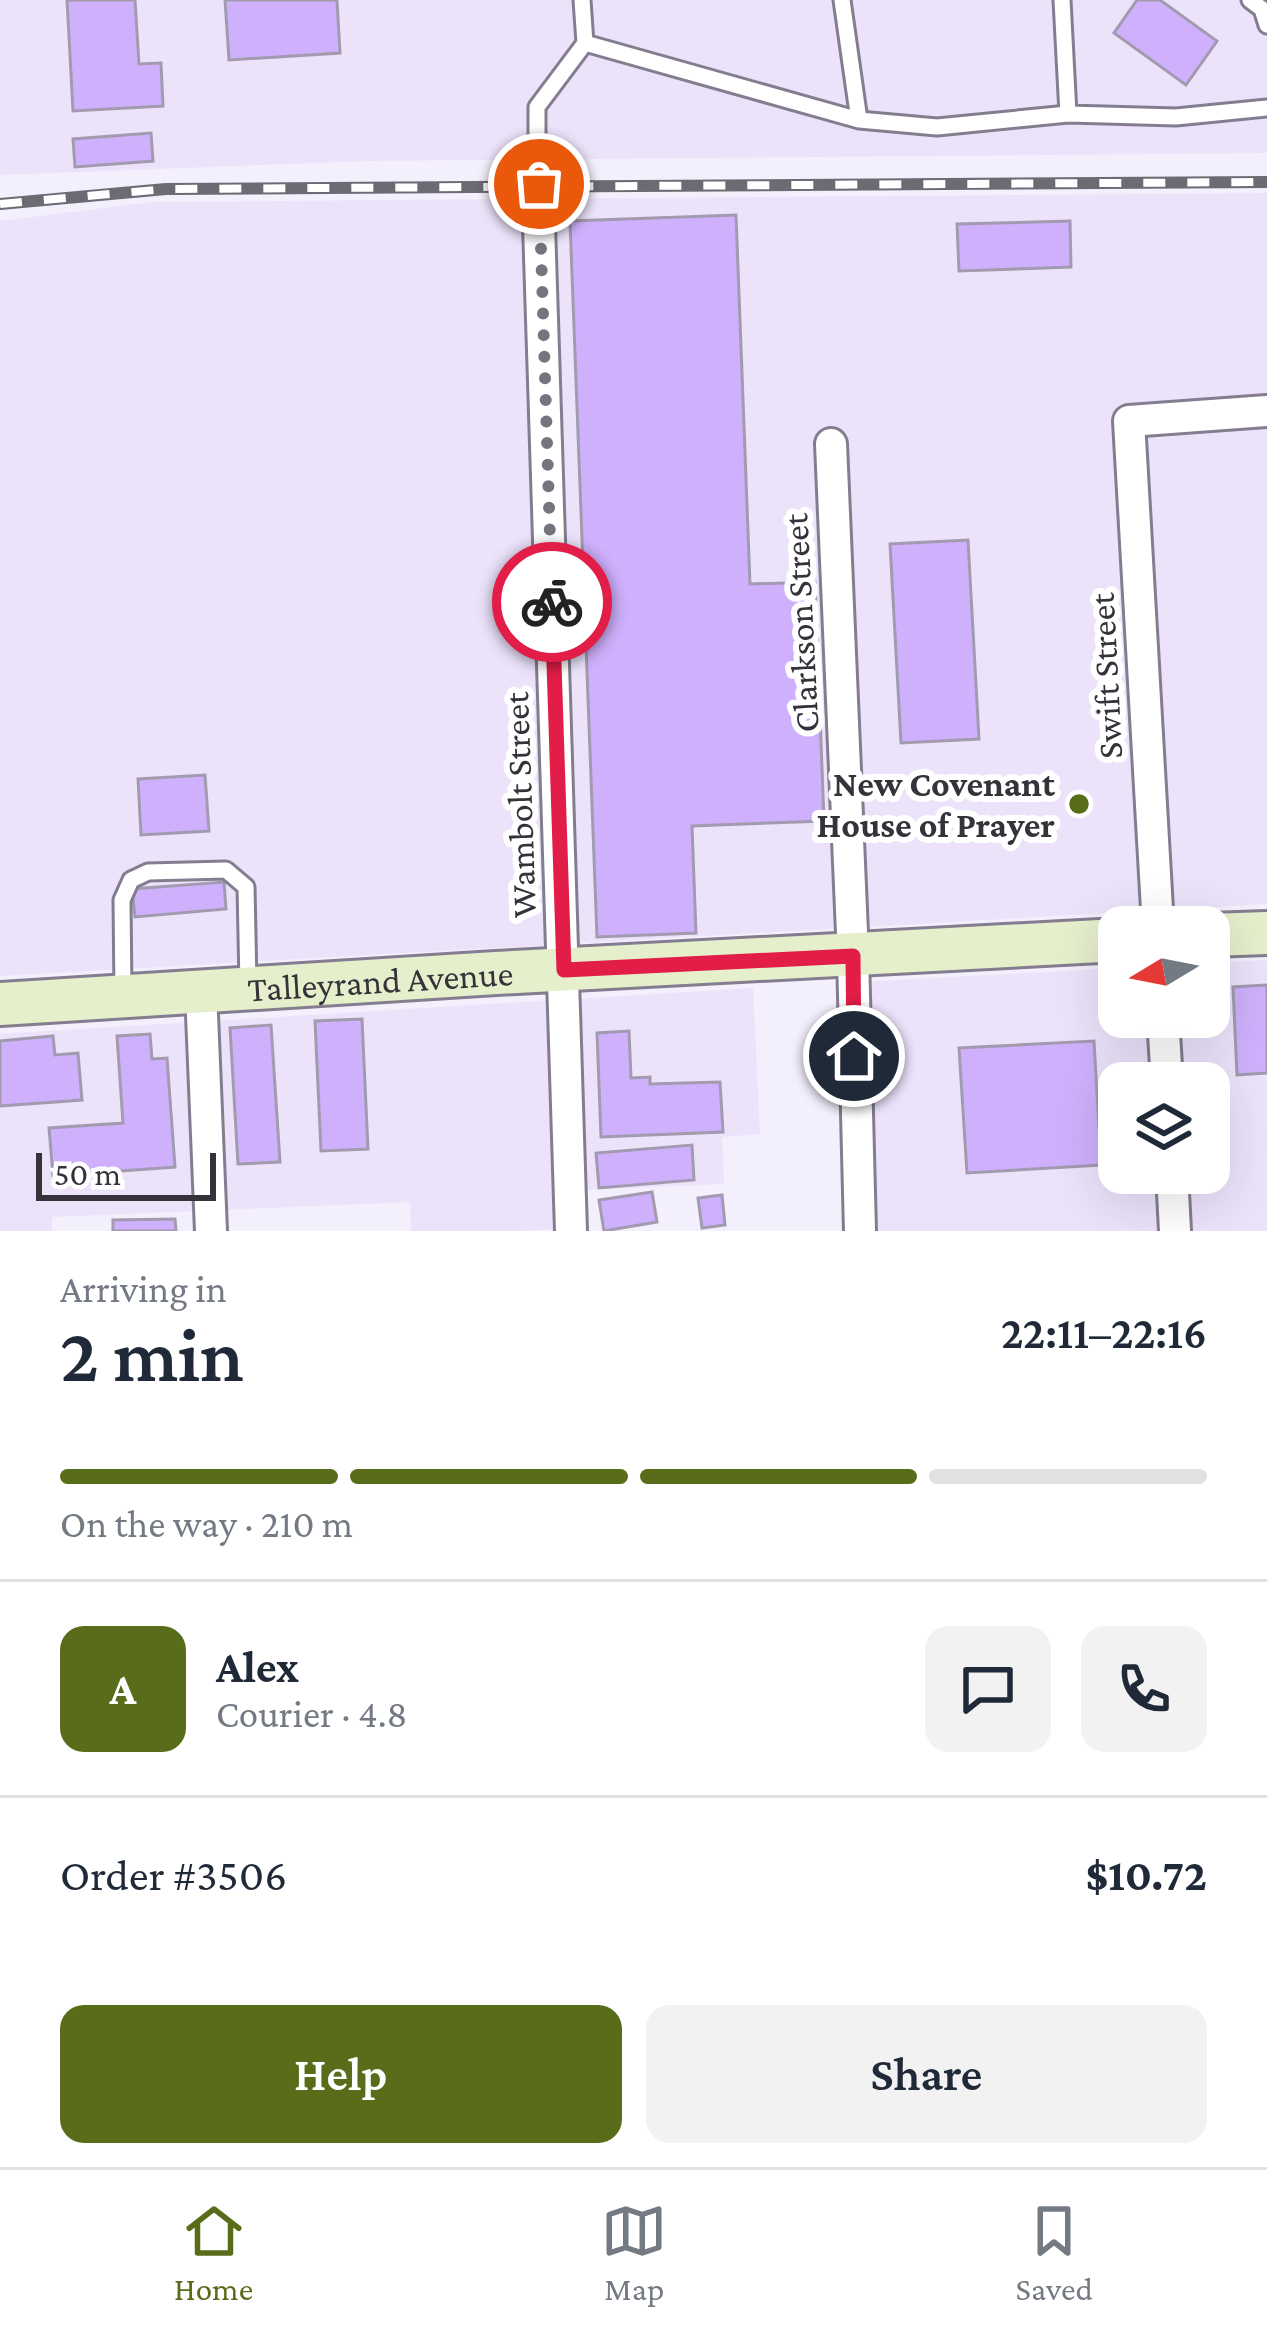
<!DOCTYPE html>
<meta charset="utf-8">
<style>
body{margin:0;font-family:"Crimson Pro",serif;background:#f2f2f3;color:#1f2937;height:100vh;display:flex;flex-direction:column;font-size:45px;white-space:nowrap}
*{box-sizing:border-box;margin:0}
p{font-size:39px;color:#747a83}
.icon{flex:none;width:66px;height:66px;fill:none;stroke:currentColor;stroke-width:2;stroke-linecap:round;stroke-linejoin:round}
.map{position:relative;height:1231px;overflow:hidden}
.panel{display:flex;flex-direction:column;background:#fff;flex:1}
.panel>*{flex:none}
.needle{width:78px;rotate:260deg}
.tools{position:absolute;left:1098px;top:906px;display:grid;gap:24px}
.tools a{display:grid;place-items:center;width:132px;height:132px;border-radius:24px;background:#fff;box-shadow:0 12px 48px #0002;font-size:60px}
.scale{position:absolute;left:36px;bottom:30px;width:180px;box-sizing:border-box;padding-left:12px;border:6px solid #35323a;border-top:0;font-size:33px;line-height:42px;white-space:nowrap;color:#35323a;-webkit-text-stroke:9px #fff;paint-order:stroke}
.pin{position:absolute;display:grid;place-items:center;width:102px;height:102px;color:#fff;margin:-51px;border:6px solid #fff;border-radius:50%;box-shadow:0 3px 12px #0007}
.courier{position:absolute;display:grid;place-items:center;width:120px;height:120px;margin:-60px;border:9px solid #e11d48;border-radius:50%;background:#fff;color:#222;box-shadow:0 3px 15px #0007}
.headline em{font-style:normal;font-weight:600}
.headline div{display:flex;flex-direction:column-reverse}
.headline{display:flex;align-items:center;justify-content:space-between;height:204px;padding:0 60px}
h1{font-size:78px;font-weight:600;line-height:90px}
.bar{display:grid;grid-template-columns:repeat(4,1fr);gap:18px 12px;align-content:center;height:144px;padding:0 60px}
.bar i{height:15px;border-radius:9px;background:#e0e1e3}
.bar .on{background:#596c1a}
.bar p{grid-column:span 4}
.line{display:flex;align-items:center;gap:30px;padding:0 60px;border-top:3px solid #e0e1e3}
.line div{flex:1}
.round{display:grid;place-items:center;flex:none;width:126px;height:126px;border-radius:24px;background:#f2f2f3}
.primary-button{display:flex;gap:24px;margin-top:auto;padding:24px 60px}
.primary-button a{flex:1;height:138px;border-radius:24px;background:#596c1a;color:#fff;font-size:48px;font-weight:600;line-height:138px;text-align:center}
.primary-button a+a{background:#f2f2f3;color:#1f2937}
.tab-bar{display:flex;justify-content:space-around;align-items:center;height:168px;border-top:3px solid #e0e1e3;background:#fff;font-size:33px;color:#747a83}
.tab-bar a{display:grid;justify-items:center;gap:6px}
.tab-bar .on{color:#596c1a}
.map>svg:first-child{display:block}
.built{fill:#ece3fb;fill-rule:evenodd}
.building{fill:#ceb0fc;stroke:#a29bb0;stroke-width:3}
.lines{fill:none;stroke-linecap:round;stroke-linejoin:round}
.lane-casing{stroke:#847d90;stroke-width:21}
.street-casing{stroke:#847d90;stroke-width:36}
.secondary-casing{stroke:#847d90;stroke-width:48}
.lane{stroke:#fff;stroke-width:15}
.street{stroke:#fff;stroke-width:30}
.secondary{stroke:#e6efcc;stroke-width:42}
.rail-casing{stroke:#6e6a74;stroke-width:12}
.rail{stroke:#fff;stroke-width:8;stroke-dasharray:22;stroke-linecap:butt}
.done{stroke:#78747e;stroke-width:12;stroke-dasharray:0 21.6}
.route{stroke:#e11d48;stroke-width:15}
.poi-dot{fill:#596c1a;stroke:#fff;stroke-width:4.5}
.labels{text-anchor:middle;stroke-width:12;stroke-linejoin:round;paint-order:stroke}
.street-label{font-size:36px;fill:#35323a;stroke:#fff}
.poi-label{font-size:36px;font-weight:bold;fill:#35323a;stroke:#fff;text-anchor:end}
</style>
<div class="map">
<svg width="1267" height="1231" viewBox="0 0 1267 1231">
<rect width="100%" height="100%" fill="#f3effc"/>
<path class="built" d="M0,0H1267V153L367,161L0,175Z
M1267,193V904L0,976V221L152,202Z
M1267,960V1231H868L860,982L1119,968V1017H1209V963ZM1119,1083H1209V1173H1119Z
M753,988L760,1134L722,1137L724,1184L557,1191V1229L521,1231H411L410,1202L52,1217V1231H0V1034Z"/>
<path class="building" d="M67,0H135L139,64L161,63L163,106L73,111Z
M225,0H337L340,53L229,60Z
M1137,0H1160L1217,41L1186,85L1114,33Z
M151,133L153,161L75,167L73,139Z
M736,215L750,584L815,582L824,821L692,826L696,933L597,937L570,221Z
M1070,221L1071,267L959,271L957,224Z
M968,540L979,739L901,743L890,544Z
M205,775L209,831L141,835L138,779Z
M224,882L226,909L135,917L132,889Z
M1267,985V1073L1237,1075L1233,987Z
M362,1019L368,1149L321,1151L315,1021Z
M271,1025L280,1162L238,1164L230,1028Z
M629,1031L631,1078L650,1077V1084L720,1082L723,1132L601,1137L597,1033Z
M150,1034L152,1059L167,1058L175,1167L53,1176L49,1128L123,1123L117,1036Z
M53,1036L55,1055L78,1053L82,1100L0,1106V1041Z
M1094,1041L1101,1165L967,1173L959,1048Z
M692,1145L694,1180L599,1188L596,1153Z
M652,1192L657,1222L604,1231L599,1200Z
M722,1195L725,1225L702,1228L698,1198Z
M175,1219L176,1231H113V1220Z"/>
<g class="lines">
<defs>
<path id="lane" d="M842,0L859,120
M1062,0L1068,114L1176,117L1267,108
M1250,0L1262,9L1267,25
M585,43L859,120L937,127L1068,114
M537,162V107L585,43L582,0
M123,994L122,900L131,880L148,872L226,870L246,887L248,984"/>
<path id="street" d="M537,162L571,1231
M831,444L853,956L860,1231
M1158,927L1129,421L1267,411
M201,991L211,1231
M1163,1017L1167,1083
M1172,1173L1175,1231"/>
<g id="secondary">
<path d="M1209,935L1267,933"/>
<path id="s1" d="M0,1004L496,973L1119,940"/>
</g>
</defs>
<use href="#lane" class="lane-casing"/>
<use href="#street" class="street-casing"/>
<use href="#secondary" class="secondary-casing"/>
<use href="#lane" class="lane"/>
<use href="#street" class="street"/>
<use href="#secondary" class="secondary"/>
<defs>
<path id="rail" d="M0,204L166,189L1267,182"/>
</defs>
<use href="#rail" class="rail-casing"/>
<use href="#rail" class="rail"/>
</g>
<g class="lines">
<path class="done" d="M539,184L552,602"/>
<path class="route" d="M552,602L564,970L853,956L854,1056"/>
</g>
<circle class="poi-dot" cx="1079" cy="804" r="12"/>
<g class="labels">
<g class="street-label">
<text transform="translate(800 623) rotate(-93)" y="13">Clarkson Street</text>
<text transform="translate(1105 676) rotate(-93)" y="13">Swift Street</text>
<text transform="translate(519 805) rotate(-92)" y="13">Wambolt Street</text>
<text dy="13" stroke="none"><textPath href="#s1" startOffset="381">Talleyrand Avenue</textPath></text>
</g>
<g class="poi-label">
<text x="1055" y="796">New Covenant<tspan x="1055" dy="41">House of Prayer</tspan></text>
</g>
</g>
</svg>
<div class="tools">
<a><svg class="needle" viewBox="-14 -14 28 28"><path d="M0-13l5 13h-10z" fill="#e53935"/><path d="M0 13l5-13h-10z" fill="#747a83"/></svg></a>
<a><svg class="icon" aria-label="layers" viewBox="0 0 24 24"><path d="M12 4l9 5-9 5-9-5zM3 14l9 5 9-5"/></svg></a>
</div>
<div class="scale">50 m</div>
<div class="pin" style="left:539px;top:184px;background:#ea580c"><svg class="icon" aria-label="bag" viewBox="0 0 24 24"><path d="M5 8h14l-1 12H6zM9 8a3 3 0 0 1 6 0"/></svg></div>
<div class="pin" style="left:854px;top:1056px;background:#1f2937"><svg class="icon" aria-label="home" viewBox="0 0 24 24"><path d="M3 11l9-7 9 7M6 9v11h12V9"/></svg></div>
<div class="courier" style="left:552px;top:602px"><svg class="icon" aria-label="bike" viewBox="0 0 24 24"><circle cx="6" cy="16" r="4"/><circle cx="18" cy="16" r="4"/><path d="M6 16l4-8h5l3 8M10 8l3 8H6M13 5h3"/></svg></div>
</div>
<section class="panel">
<div class="headline"><div><h1>2 min</h1><p>Arriving in</p></div><em>22:11–22:16</em></div>
<div class="bar"><i class="on"></i><i class="on"></i><i class="on"></i><i></i><p>On the way · 210 m</p></div>
<div class="line" style="height:216px"><b class="round" style="background:#596c1a;color:#fff">A</b><div><b>Alex</b><p>Courier · 4.8</p></div><a class="round"><svg class="icon" aria-label="chat" viewBox="0 0 24 24"><path d="M4 5h16v11H9l-5 4z"/></svg></a><a class="round"><svg class="icon" aria-label="phone" viewBox="0 0 24 24"><path d="M5 4h4l2 5-3 2q2 4 5 5l2-3 5 2v4C11 20 4 13 5 4z"/></svg></a></div>
<div class="line" style="height:156px"><div>Order #3506</div><b>$10.72</b></div>
<div class="primary-button"><a>Help</a><a>Share</a></div>
</section>
<nav class="tab-bar">
<a class="on"><svg class="icon" aria-label="home" viewBox="0 0 24 24"><path d="M3 11l9-7 9 7M6 9v11h12V9"/></svg>Home</a>
<a><svg class="icon" aria-label="map" viewBox="0 0 24 24"><path d="M3 6l6-2 6 2 6-2v14l-6 2-6-2-6 2zM9 4v14M15 6v14"/></svg>Map</a>
<a><svg class="icon" aria-label="saved" viewBox="0 0 24 24"><path d="M7 4h10v16l-5-4-5 4z"/></svg>Saved</a>
</nav>
